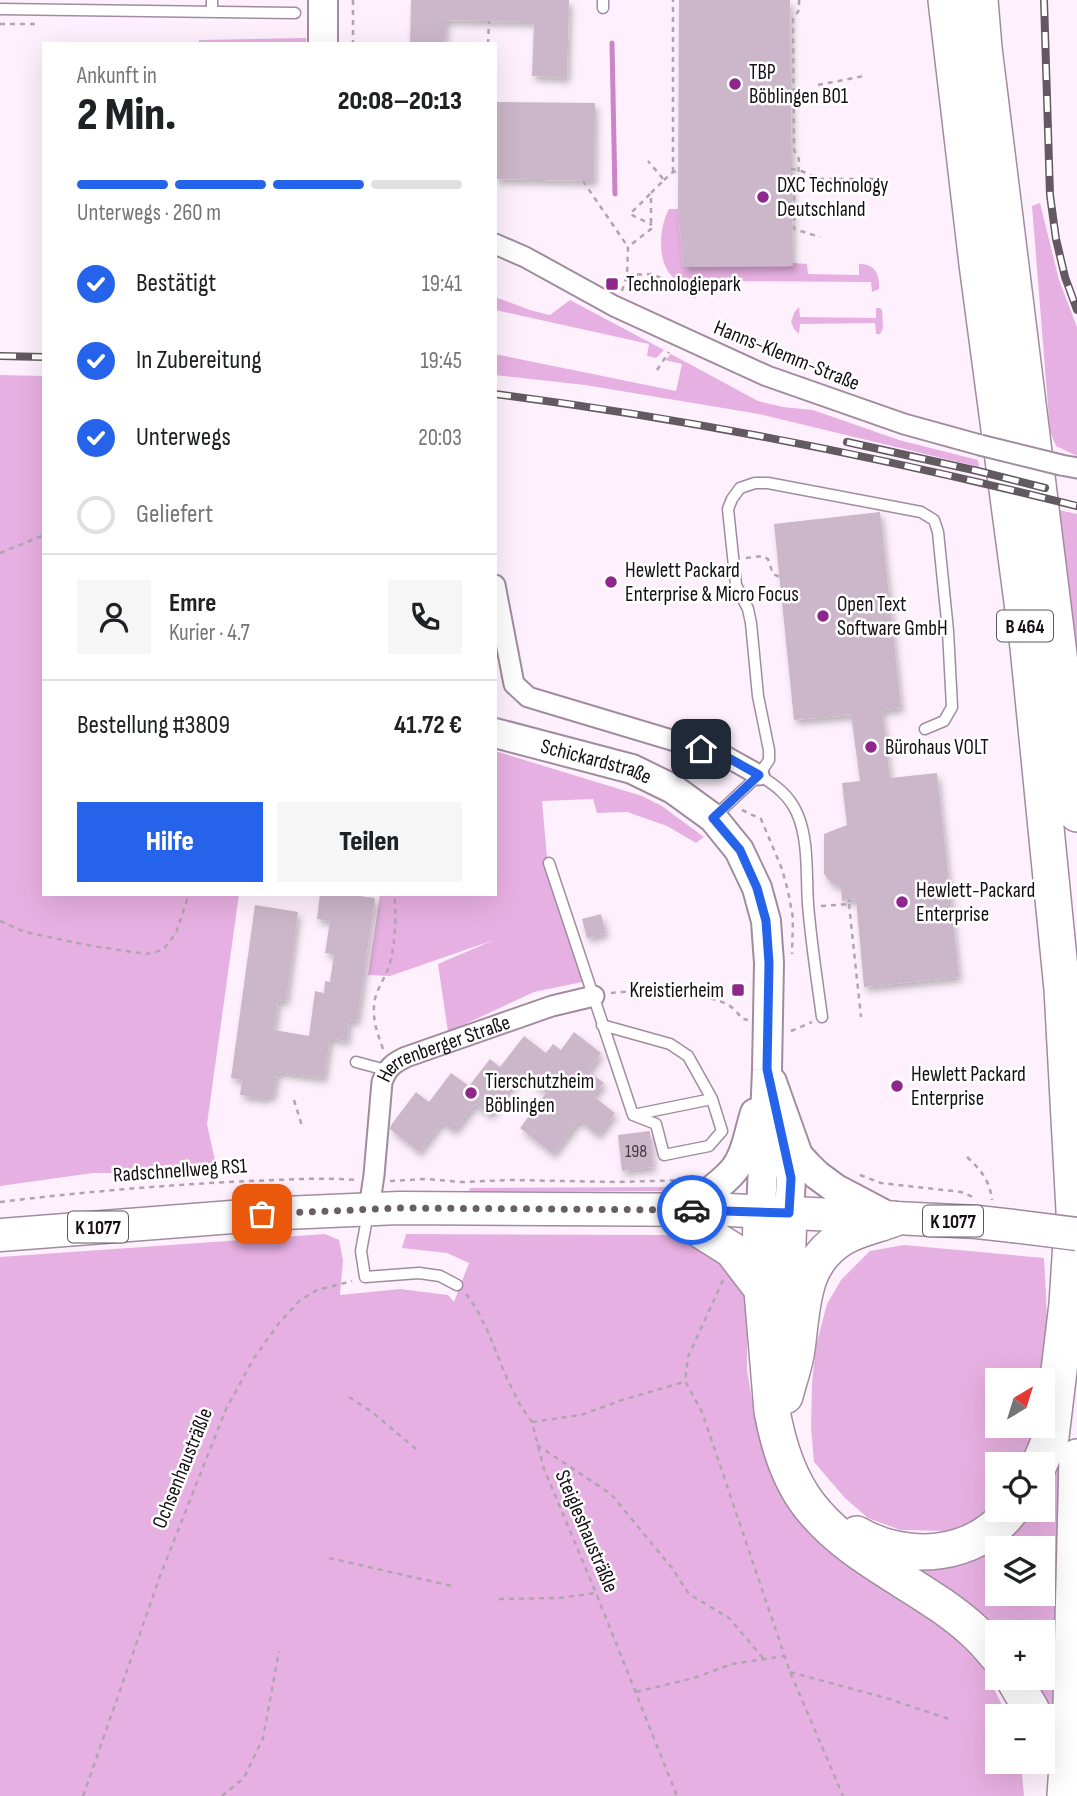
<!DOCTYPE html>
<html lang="de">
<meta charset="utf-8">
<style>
body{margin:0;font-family:"Sofia Sans Condensed",sans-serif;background:#f6f6f6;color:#202124;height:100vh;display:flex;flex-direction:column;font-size:26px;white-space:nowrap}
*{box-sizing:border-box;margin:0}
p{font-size:23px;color:#757577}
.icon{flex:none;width:38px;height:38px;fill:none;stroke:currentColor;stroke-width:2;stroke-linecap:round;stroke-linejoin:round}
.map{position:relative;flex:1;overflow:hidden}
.side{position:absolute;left:42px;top:42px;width:455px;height:854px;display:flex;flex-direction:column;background:#fff;border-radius:0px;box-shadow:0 7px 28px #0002}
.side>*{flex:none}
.needle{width:46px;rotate:38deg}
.tools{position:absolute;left:985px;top:1368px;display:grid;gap:14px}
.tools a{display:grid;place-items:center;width:70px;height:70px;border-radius:0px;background:#fff;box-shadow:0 7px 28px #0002;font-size:35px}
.pin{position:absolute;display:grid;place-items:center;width:60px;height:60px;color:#fff;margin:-30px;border-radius:14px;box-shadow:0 4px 10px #0006}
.courier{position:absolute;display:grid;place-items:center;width:70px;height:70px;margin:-35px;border:5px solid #2563eb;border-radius:50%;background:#fff;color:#222;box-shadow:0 2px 9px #0007}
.overview em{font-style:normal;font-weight:800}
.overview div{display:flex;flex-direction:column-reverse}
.overview{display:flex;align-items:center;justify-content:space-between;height:119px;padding:0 35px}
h1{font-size:46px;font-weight:800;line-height:52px}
.bar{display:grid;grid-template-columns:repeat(4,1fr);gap:10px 7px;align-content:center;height:84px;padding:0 35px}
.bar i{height:9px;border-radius:5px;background:#e0e0e0}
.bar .on{background:#2563eb}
.bar p{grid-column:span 4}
.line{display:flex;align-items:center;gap:18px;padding:0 35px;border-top:2px solid #e0e0e0}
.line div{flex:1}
.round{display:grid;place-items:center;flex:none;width:74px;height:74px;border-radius:0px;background:#f6f6f6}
ol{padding:0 35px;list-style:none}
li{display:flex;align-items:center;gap:21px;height:77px}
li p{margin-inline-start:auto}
li .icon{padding:7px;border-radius:50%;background:#2563eb;color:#fff;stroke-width:4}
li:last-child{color:#757577}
li i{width:38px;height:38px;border:4px solid #e0e0e0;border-radius:50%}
.action{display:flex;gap:14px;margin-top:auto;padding:14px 35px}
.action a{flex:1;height:80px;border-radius:0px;background:#2563eb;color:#fff;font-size:28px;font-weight:800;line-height:80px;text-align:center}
.action a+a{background:#f6f6f6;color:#202124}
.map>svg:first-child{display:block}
.green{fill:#e7b0e2;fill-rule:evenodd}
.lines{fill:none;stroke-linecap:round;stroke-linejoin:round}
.stream{stroke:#cc84c7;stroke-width:5}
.building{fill:#ccb6c9;filter:url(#shadow)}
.lane-casing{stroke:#a18c9f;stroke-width:13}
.street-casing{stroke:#a18c9f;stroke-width:23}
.secondary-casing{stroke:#a18c9f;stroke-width:32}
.primary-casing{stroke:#a18c9f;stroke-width:35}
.highway-casing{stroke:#a18c9f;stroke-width:38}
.path{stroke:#b0a5af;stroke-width:2.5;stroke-dasharray:5 5;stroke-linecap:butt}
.lane{stroke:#fff;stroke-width:10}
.street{stroke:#fff;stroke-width:19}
.secondary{stroke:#fff;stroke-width:28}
.primary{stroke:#fff;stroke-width:32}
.highway{stroke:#fff;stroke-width:35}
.rail-casing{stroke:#625961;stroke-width:8}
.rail{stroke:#fff;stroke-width:5;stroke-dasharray:16;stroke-linecap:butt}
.street-bridge-casing{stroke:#a18c9f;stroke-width:23;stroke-linecap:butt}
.primary-bridge-casing{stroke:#a18c9f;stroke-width:35;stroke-linecap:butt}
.street-bridge{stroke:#fff;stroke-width:19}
.primary-bridge{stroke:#fff;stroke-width:32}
.done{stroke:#675e66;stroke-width:7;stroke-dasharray:0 12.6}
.route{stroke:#2563eb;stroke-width:9}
.poi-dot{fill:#8f268b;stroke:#fff;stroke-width:2.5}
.labels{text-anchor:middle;stroke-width:5;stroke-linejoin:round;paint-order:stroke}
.number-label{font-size:18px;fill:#443942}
.shield{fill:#fff;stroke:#5c575b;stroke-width:2}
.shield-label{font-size:19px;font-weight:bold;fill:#160f15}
.poi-label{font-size:21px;fill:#160f15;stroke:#fff;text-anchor:start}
.street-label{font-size:21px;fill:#160f15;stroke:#fff}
</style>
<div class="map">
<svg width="1077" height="1796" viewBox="0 0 1077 1796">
<defs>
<filter id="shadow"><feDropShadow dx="3" dy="5" stdDeviation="3.5" flood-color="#0004"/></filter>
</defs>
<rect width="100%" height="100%" fill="#fef1fd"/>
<path class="green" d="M306,38V44H199V40Z
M1040,203L1059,280L1077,327V456L1056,446L1050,431L1032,206Z
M669,209H678L683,266H792L793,263L807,264L808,274L859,275V264C875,264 880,274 879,289L872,292L871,282L705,281C696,283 686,286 678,281C656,268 658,229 669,209Z
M495,297L533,311L550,315L570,300L664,350L656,358L647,356L649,344L495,310Z
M799,307L800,317L876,318V308H880L882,310L883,328L880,334H876L875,323L800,324L799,334L794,329L791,322L794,313Z
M495,354L676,391L682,364L665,360L671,354L758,401L783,407L813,410L899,440L978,460L979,467L759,414L585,385L495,375Z
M0,375L44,376V894H239L207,1124L216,1165L175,1173H93L0,1186Z
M1059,510L1077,514V655Z
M495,751L642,796L662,806L704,837L696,843L667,826L627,812L597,813L593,799L542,801L548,869L587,981L534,992L448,1032L438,964L494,940L390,976L368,975L380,894H495Z
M700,1182L689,1190L676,1191L469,1192L470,1188L677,1187Z
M325,1234L339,1240L343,1260L340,1295L400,1289L448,1295L454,1302L469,1263L447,1253L402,1248L406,1234L665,1235L684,1238L718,1257L742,1285L747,1313V1370L757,1428L780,1492L817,1541L954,1635L985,1671L1008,1717H998V1762H1021L1024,1796H0V1257Z
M904,1245L1044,1258C1046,1298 1050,1341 1043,1381H998V1426H1035L1026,1464L998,1465L997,1499L974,1521L950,1531L900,1530L868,1518L845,1498L814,1462L811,1428L812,1383L816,1346L827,1304L841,1280L870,1251Z
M1059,1441L1064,1501L1050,1740L1022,1678H1043V1633H998L882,1555L1023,1510H1043V1480ZM998,1549H1043V1594H998Z"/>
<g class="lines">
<path class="stream" d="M612,43L615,194"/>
</g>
<path class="building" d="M411,0H569L567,78L532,76L534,22L446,20L445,44H410Z
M679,0H790L793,266L683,267L678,209Z
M495,102L595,103L594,181L495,179Z
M880,512L901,708L882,710L890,778L937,773L959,977L864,987L856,899L842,901L841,886L832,884L824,874V834L847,825L842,783L860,781L851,715L794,720L774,524Z
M320,894H344L375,898L357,1021L349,1020L347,1041L330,1038L324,1078L277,1072L273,1097L266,1096V1099L240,1095L242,1080L231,1078L255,905L298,912L286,1001L278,1000L274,1030L309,1036L315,991L324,993L325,981L330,982L334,954L325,953L330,921L317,919Z
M601,914L606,933L587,938L582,919Z
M574,1032L601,1053L588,1071L604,1083L593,1096L615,1113L598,1135L579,1120L553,1154L520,1128L546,1093L521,1074L490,1115L475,1104L454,1131L442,1122L419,1152L390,1129L391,1125L416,1092L429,1102L451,1073L469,1086L490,1059L500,1067L524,1036L546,1053L553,1044L561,1050Z
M650,1131L653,1167L622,1171L618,1135Z"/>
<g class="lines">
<defs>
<path id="lane" d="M603,8V0
M0,9L295,13
M212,12V0
M759,775C775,785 789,795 797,813C809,840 806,875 808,904C811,942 817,980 822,1017
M714,817L759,775L769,760V750L758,696L751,623L748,609L736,585L728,509L732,499L740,488L755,483H768L921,512L934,520L938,532L948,631L952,707L944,721L925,729
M549,863L633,1115L656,1124L664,1155L709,1146L722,1131L712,1099L688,1056L670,1044L602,1025
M356,1062L386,1070
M633,1115L712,1099
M368,1213L361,1251L365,1277L419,1273L440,1276L457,1285"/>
<g id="street">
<path d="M495,244L525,257L614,306L767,376L904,424L980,445"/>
<path d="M1061,465L1077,468"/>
<path d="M495,585L514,684L528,697L725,756L759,775"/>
<path id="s1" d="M369,1209L374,1175L382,1082C387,1068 393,1063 406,1057L552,1006L594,996"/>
</g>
<g id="secondary">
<path d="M323,0V44"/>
<path id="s2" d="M495,733L632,769L673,789L713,818L739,850L757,888L766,921L769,963L767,1070L761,1212"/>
<path d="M772,1082L798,1155L807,1165L817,1175L836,1189L891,1218"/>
<path d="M783,1141L791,1178L789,1213"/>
<path d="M684,1210C701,1198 719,1187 733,1171C746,1156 749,1131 755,1113"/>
</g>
<path id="primary" d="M0,1235L284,1213L399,1208L729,1210L977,1222L1013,1226"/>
<path id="highway" d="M946,0L977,264L1028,647L1062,989L1077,1266
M980,0L984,48L1058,646L1077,814
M684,1210L697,1228L732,1250L761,1288
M761,1212L760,1267L772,1411C778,1444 788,1478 809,1505C853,1562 925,1585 976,1633C984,1640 991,1649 998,1657
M785,1334L789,1213
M785,1396C789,1380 795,1365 797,1349C803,1306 801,1263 842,1238C857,1229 877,1225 893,1219
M1039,1465L1051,1437L1067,1304L1071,1242
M857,1534C906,1563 975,1558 1011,1510
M1013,1678L1031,1709L1034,1717
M1065,1796L1071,1705L1077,1457"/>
</defs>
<use href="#lane" class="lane-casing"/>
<use href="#street" class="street-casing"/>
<use href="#secondary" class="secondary-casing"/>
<use href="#primary" class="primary-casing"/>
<use href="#highway" class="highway-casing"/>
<path class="path" d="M353,0V44
M799,0V10L793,19L794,150L799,159L798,182L794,189V229L820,237
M0,24H39
M488,44L489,21
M818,85L864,76
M791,169L799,170L820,179H873
M673,172V0
M664,180L673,172L678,171
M583,181L628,247
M650,194L630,214L652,225
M627,275L653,274L700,299
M622,291L627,275L628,247L651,229V193L664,180L648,161
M657,370L669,352
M0,553L44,535
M746,558L762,556L768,559L773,574L780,577
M742,810L761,819L782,869L788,891L793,918L792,954
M849,904L861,1017
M821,906L849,904V900
M0,921L25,932L92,946L146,954L163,950L176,933L189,894
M611,993C640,989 701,992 727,1004C734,1008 738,1014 743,1019L748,1020
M791,1031L812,1022
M383,1049C378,1035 373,1022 374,1007C374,992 385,979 389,966C395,949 397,911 394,894
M294,1100L302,1126
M967,1157C981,1170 990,1181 992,1200
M860,1175L881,1183L961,1192L973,1197
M390,1181L426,1179L462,1182L511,1180L617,1182L688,1180
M0,1202C82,1192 165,1185 248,1181C284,1180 320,1177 356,1180
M723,1280L688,1357L685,1381L702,1412L790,1672L843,1796
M466,1294L476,1308L489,1334L504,1372L520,1405L532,1422L544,1469L596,1593L677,1796
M349,1397L372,1412L416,1449
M532,1422L581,1415L622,1400L684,1382
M537,1445L611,1494L672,1568L689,1594L729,1618L763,1658
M329,1558L452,1586
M499,1599L560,1598L596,1593
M790,1672L886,1698L949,1719
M636,1692L694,1678L732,1664L785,1656
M83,1796L160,1576L226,1409L254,1358L279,1323L299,1301L317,1290L352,1281
M222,1796L244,1778L263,1738L279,1651"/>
<use href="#lane" class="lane"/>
<use href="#street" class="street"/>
<use href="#secondary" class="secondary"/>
<use href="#primary" class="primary"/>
<use href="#highway" class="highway"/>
<defs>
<path id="rail" d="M1044,0L1050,195L1056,239L1065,277L1077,310
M0,356L44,357
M495,394C692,419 885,458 1077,506
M847,442L978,471L1045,488"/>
</defs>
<use href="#rail" class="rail-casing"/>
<use href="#rail" class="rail"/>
<defs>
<path id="street-bridge" d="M980,445L1061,465"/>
<path id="primary-bridge" d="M1013,1226L1077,1234"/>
</defs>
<use href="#street-bridge" class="street-bridge-casing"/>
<use href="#primary-bridge" class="primary-bridge-casing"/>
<use href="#street-bridge" class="street-bridge"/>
<use href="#primary-bridge" class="primary-bridge"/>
</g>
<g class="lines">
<path class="done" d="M262,1214L399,1208L692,1210"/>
<path class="route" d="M692,1210L789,1213L791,1178L767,1069L769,963L766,921L757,888L740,850L713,818L759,775L725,756L701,749"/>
</g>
<g class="poi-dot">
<circle cx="735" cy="84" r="7"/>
<circle cx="763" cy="197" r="7"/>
<rect x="605" y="277" width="14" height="14" rx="3.5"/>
<circle cx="611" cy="582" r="7"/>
<circle cx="823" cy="616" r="7"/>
<circle cx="871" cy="747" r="7"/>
<circle cx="902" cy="902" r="7"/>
<rect x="731" y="983" width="14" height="14" rx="3.5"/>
<circle cx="897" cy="1086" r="7"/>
<circle cx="471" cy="1093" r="7"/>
</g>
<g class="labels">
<g class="number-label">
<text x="636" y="1157">198</text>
</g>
<g class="shield">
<rect x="997" y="610.5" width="56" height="31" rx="5"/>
<rect x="923" y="1205.5" width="60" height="31" rx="5"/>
<rect x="68" y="1211.5" width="60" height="31" rx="5"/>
</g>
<g class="shield-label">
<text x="1025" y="633">B 464</text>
<text x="953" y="1228">K 1077</text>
<text x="98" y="1234">K 1077</text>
</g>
<g class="poi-label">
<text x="749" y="79">TBP<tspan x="749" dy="24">Böblingen B01</tspan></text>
<text x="777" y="192">DXC Technology<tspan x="777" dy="24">Deutschland</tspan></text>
<text x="626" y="291">Technologiepark</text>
<text x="625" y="577">Hewlett Packard<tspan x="625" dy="24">Enterprise &amp; Micro Focus</tspan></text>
<text x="837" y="611">Open Text<tspan x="837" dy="24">Software GmbH</tspan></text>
<text x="885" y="754">Bürohaus VOLT</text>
<text x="916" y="897">Hewlett-Packard<tspan x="916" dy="24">Enterprise</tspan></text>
<text x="724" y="997" text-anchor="end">Kreistierheim</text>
<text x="911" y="1081">Hewlett Packard<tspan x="911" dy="24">Enterprise</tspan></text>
<text x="485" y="1088">Tierschutzheim<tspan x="485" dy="24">Böblingen</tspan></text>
</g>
<g class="street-label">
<text transform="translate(787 355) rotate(22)" y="7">Hanns-Klemm-Straße</text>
<text dy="7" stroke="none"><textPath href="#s2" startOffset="105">Schickardstraße</textPath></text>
<text dy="7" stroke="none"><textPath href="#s1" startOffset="201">Herrenberger Straße</textPath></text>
<text transform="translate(180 1170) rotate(-4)" y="7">Radschnellweg RS1</text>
<text transform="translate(182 1468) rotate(-68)" y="7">Ochsenhausträßle</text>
<text transform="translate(587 1531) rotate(67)" y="7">Steigleshausträßle</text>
</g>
</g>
</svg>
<div class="tools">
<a><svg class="needle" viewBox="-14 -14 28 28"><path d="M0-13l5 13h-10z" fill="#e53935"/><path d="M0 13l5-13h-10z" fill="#757577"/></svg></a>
<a><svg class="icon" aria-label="locate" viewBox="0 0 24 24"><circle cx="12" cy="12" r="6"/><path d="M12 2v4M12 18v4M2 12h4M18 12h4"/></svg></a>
<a><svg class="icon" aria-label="layers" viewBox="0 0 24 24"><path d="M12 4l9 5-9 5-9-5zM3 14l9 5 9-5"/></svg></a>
<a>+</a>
<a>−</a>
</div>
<div class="pin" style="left:262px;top:1214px;background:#ea580c"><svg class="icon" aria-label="bag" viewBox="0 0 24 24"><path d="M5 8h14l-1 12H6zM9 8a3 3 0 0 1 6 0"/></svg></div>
<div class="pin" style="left:701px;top:749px;background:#1f2937"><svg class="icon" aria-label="home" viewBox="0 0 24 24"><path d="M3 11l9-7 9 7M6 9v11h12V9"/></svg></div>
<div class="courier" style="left:692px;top:1210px"><svg class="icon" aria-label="car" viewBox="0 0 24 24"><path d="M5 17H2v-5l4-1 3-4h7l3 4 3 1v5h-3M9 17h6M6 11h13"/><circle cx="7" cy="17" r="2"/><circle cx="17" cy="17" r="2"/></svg></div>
<section class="side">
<div class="overview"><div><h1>2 Min.</h1><p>Ankunft in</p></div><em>20:08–20:13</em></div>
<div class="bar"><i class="on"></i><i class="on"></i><i class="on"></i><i></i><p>Unterwegs · 260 m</p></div>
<ol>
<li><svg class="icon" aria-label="check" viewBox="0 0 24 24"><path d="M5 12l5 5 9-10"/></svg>Bestätigt<p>19:41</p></li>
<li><svg class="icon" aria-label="check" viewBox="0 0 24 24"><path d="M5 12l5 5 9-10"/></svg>In Zubereitung<p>19:45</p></li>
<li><svg class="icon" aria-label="check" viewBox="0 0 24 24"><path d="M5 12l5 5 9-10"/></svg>Unterwegs<p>20:03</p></li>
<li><i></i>Geliefert</li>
</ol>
<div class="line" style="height:126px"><a class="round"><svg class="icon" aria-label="person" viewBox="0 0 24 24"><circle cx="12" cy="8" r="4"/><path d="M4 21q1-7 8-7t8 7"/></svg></a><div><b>Emre</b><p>Kurier · 4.7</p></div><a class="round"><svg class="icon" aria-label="phone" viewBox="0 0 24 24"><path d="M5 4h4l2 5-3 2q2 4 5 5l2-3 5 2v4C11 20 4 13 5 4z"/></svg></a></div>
<div class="line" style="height:91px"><div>Bestellung #3809</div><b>41.72 €</b></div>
<div class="action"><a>Hilfe</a><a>Teilen</a></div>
</section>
</div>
